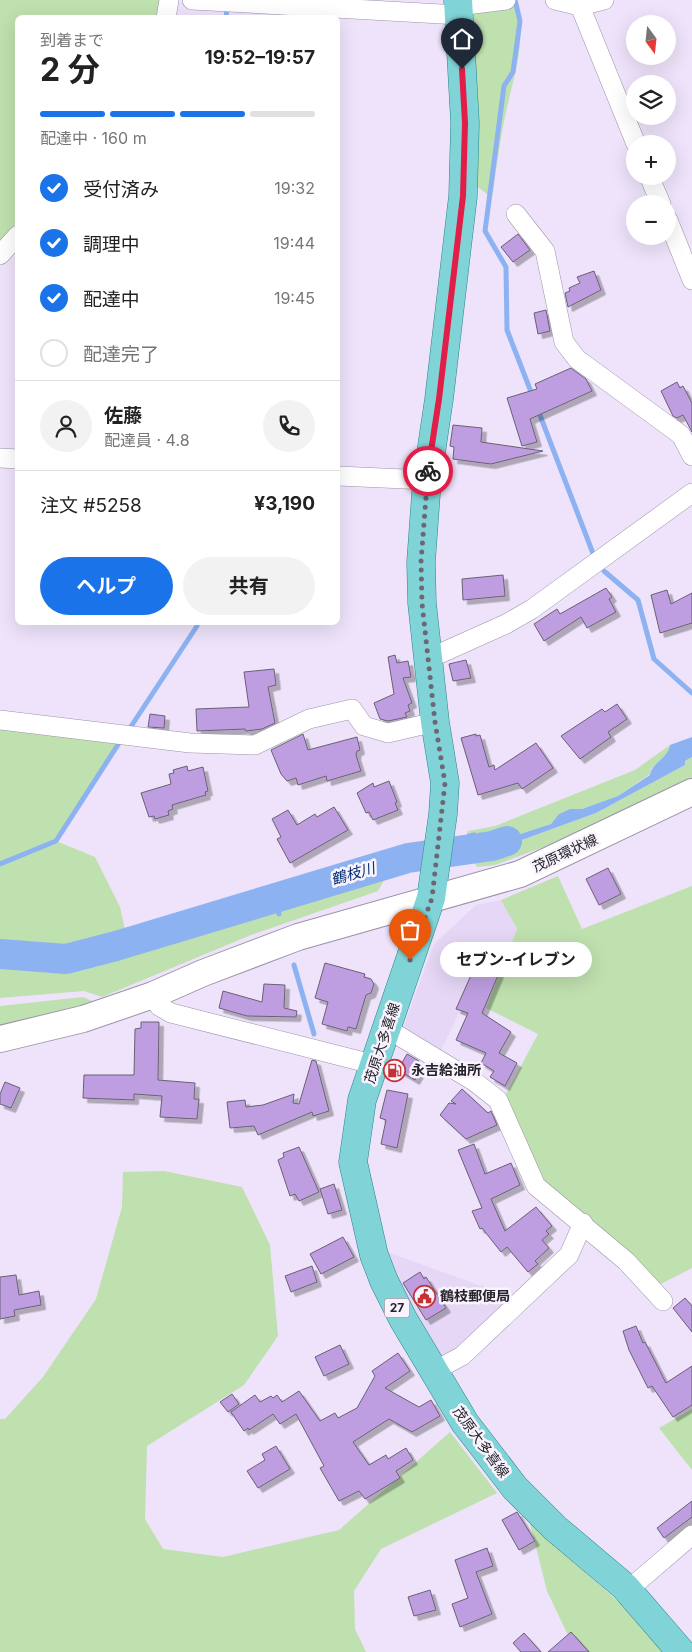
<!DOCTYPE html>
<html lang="ja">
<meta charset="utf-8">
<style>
body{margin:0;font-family:Inter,"Noto Sans JP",sans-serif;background:#f2f2f2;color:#222;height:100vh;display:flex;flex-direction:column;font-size:19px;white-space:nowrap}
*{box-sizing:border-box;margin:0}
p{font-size:16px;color:#767676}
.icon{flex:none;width:28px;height:28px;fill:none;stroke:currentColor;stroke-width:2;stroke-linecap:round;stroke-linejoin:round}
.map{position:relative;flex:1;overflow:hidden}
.panel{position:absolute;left:15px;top:15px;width:325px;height:610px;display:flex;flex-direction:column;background:#fff;border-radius:8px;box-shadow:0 5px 20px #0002}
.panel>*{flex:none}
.needle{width:32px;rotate:165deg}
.buttons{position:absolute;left:626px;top:15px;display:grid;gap:10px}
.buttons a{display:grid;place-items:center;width:50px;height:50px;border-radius:50%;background:#fff;box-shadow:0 5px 20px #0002;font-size:25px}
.pin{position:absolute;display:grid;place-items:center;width:42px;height:42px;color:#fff;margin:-51px -21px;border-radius:50% 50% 50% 0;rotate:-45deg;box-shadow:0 0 5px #0007}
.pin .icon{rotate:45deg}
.courier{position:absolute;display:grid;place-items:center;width:50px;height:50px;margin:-25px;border:4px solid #e11d48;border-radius:50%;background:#fff;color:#222;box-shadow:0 1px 6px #0007}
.bubble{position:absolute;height:35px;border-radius:18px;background:#fff;box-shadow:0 5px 20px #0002;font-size:16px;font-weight:700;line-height:35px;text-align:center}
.headline em{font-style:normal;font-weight:700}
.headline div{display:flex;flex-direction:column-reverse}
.headline{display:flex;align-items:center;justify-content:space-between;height:85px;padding:0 25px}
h1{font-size:32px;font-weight:700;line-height:38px}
.bar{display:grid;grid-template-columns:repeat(4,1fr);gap:8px 5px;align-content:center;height:60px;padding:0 25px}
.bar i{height:6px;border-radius:4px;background:#e0e0e0}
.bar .active{background:#1a73e8}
.bar p{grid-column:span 4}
.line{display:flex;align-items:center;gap:12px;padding:0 25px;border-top:1px solid #e0e0e0}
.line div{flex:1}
.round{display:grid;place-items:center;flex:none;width:52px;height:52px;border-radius:26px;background:#f2f2f2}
ol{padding:0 25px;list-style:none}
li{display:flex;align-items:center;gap:15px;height:55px}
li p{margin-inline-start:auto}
li .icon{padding:5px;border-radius:50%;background:#1a73e8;color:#fff;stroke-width:4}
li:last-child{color:#767676}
li i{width:28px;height:28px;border:2px solid #e0e0e0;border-radius:50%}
.action{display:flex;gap:10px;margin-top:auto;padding:10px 25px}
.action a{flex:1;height:58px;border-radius:30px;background:#1a73e8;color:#fff;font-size:20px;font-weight:700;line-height:58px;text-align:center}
.action a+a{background:#f2f2f2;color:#222}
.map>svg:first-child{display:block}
.built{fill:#e5d7f5}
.green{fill:#bfe0af}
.water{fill:#8db2f1}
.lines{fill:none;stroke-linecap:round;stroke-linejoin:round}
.stream{stroke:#8db2f1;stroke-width:5}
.river{stroke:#8db2f1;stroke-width:30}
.building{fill:#be9ee1;stroke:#696074;filter:url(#shadow)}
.minor-casing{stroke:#9d93a8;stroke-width:20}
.secondary-casing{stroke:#9d93a8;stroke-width:28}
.primary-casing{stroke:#2a848a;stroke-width:29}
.minor{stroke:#fff;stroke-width:19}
.secondary{stroke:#fff;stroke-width:26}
.primary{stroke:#80d4d7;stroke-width:28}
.done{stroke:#6d6673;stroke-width:5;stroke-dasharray:0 9}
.route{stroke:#e11d48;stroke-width:6}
.labels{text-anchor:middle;stroke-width:5;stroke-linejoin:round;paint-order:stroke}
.shield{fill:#f8f3fd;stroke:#66616a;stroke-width:1}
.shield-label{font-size:12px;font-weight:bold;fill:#27232b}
.street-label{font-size:14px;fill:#27232b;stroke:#f8f3fd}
.poi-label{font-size:14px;font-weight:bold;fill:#27232b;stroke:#f8f3fd;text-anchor:start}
.water-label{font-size:15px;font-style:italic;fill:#062f76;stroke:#f8f3fd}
</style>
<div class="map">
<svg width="692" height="1652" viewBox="0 0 692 1652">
<defs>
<filter id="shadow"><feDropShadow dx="4.5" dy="4.5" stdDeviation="0" flood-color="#0004"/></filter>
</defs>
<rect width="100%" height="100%" fill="#eee3fa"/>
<path class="built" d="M501,900L517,929L486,1008L480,1021L459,1013L438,1056L402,1030L434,944L476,905Z
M379,1249L514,1298L466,1347L439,1362Z"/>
<path class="green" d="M0,0H164L161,17L18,18L17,228L0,247Z
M518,3C527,43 512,82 504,121C499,146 496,172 492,198L477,186L474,12L497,4Z
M0,725L121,740L56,841L95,857L120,907L127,938L65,954L0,950Z
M670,745L669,752L651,769L650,774L618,796L582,809H570L559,814L551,824L502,840L488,842L477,838L475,832L467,834L468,831L495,826L635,770Z
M692,757V784L576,835L495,865L477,867L472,858L596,813L685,765V761Z
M392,866L378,891L251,935L102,997L84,991L0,998V968L28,964L73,973L77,963L191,932L194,927L274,903L277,915L281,913L279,902Z
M558,876L582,929L692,886V1268L659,1285L541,1183L503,1100L538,1034L486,1008L517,929L501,900Z
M83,997L99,1004L0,1029V1006Z
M164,1171L242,1187L270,1245L278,1336L244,1385L147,1446L145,1519L163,1549L223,1557L339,1530L450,1432L497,1493L381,1549L354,1591L355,1629L366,1652H0V1419H5L43,1377L96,1299L122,1207L123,1172Z
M692,1409V1470L659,1428Z
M530,1523L631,1613L663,1652H576L547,1591Z"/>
<path class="water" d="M692,737V757L685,761V765L596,813L472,858L466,846L467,834L475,832L477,838L488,842L502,840L551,824L559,814L570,809H582L618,796L650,775C652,762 668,759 670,745Z"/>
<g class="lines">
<path class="stream" d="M515,0L520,21L513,72L504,86L485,231L506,267L507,330L533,397
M226,18L227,7
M538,410L594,556
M604,571L638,600L654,659L692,693
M128,731L197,626V622
M0,864L56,841L121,740
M273,897L279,914
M294,965L314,1034"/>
<path class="river" d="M0,954L66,959L116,946L408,858L492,846L507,841"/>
</g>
<path class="building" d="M518,234L530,250L513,262L501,247Z
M594,271L601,290L568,307L565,293L570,291L569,288L580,283L577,277Z
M546,310L550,331L538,334L534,313Z
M571,368L586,379L592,391L530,419L537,442L522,446L507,398L537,389L535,384Z
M677,382L680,388L683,386L692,403V432L683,415L677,418L673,416L661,391Z
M453,425L482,428L481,442L543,451L491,464L453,459L454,447L450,446Z
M503,575L505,596L463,600L462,579Z
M606,588L612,597L609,599L616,612L587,628L581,617L544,641L534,624L557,609L560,614Z
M667,590L671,604L692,593V623L660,633L651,595Z
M395,655L397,663L408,661L411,677L403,678L412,703L408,705L410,711L405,713L407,717L388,721L380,719L374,703L394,694L388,657Z
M466,660L471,678L453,681L449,664Z
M274,669L276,685L268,687L275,723L262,729L246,731L245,729L197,731L196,709L249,707L244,672Z
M617,704L627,719L608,732L611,737L580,759L561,736L602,709L605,712Z
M150,714L165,716L164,728L148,727Z
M303,734L308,750L357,737L360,750L357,751L356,755L361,771L327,781L326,776L298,785L296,778L287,781L281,774L271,750Z
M476,734V736L480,735L489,767L494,765L495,770L536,743L553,768L522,789L518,783L478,795L461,738Z
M187,766L188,771L203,767L208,791L205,792L206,795L172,805L173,809L168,811L169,815L155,819L154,816L149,817L141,793L171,784L169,774L174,773L173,770Z
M389,781L397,802L395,803L398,810L373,820L369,812L366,813L357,793L373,783L374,787Z
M334,807L348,830L290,863L277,839L281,837L272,819L288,810L297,825L315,814L317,817Z
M608,868L621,894L599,905L586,879Z
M325,963L365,974L364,977L371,979L374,984L371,993L366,995L356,1029L348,1027L347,1031L322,1024L328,1002L315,998Z
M476,964L499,973L482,1013L511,1032L499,1053L517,1063L505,1086L490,1077L494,1071L481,1063L486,1053L456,1040L468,1013L456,1009Z
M264,984L285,985L284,1008L297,1011L296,1017L247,1016L219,1008L223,991L262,1002Z
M141,1022H159L158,1080L195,1083L194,1099H199L197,1119L160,1117L162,1096L134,1094V1100L83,1098L84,1075H134L135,1029L141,1028Z
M407,1054L419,1061L417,1065L422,1068L415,1080L398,1070Z
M312,1060L316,1061L329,1111L313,1116L312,1112L258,1135L254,1126L230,1128L227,1102L245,1100L246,1107L263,1105L294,1094L293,1103L299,1104Z
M5,1082L20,1088L11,1108L0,1104V1094Z
M462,1089L488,1113L491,1111L497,1125L466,1139L440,1115L449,1103L456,1104L451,1101Z
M387,1090L408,1094L397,1148L381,1144L386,1120L380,1118Z
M474,1144L485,1174L511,1163L520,1185L491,1199L505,1231L536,1207L552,1226L546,1231L549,1234L542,1240L549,1248L535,1261L538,1264L528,1272L507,1247L501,1252L482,1228L480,1229L472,1211L482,1208L458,1150Z
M299,1147L319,1192L299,1201L295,1194L290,1196L278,1160L284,1157L283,1153Z
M334,1184L342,1210L328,1214L320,1189Z
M343,1237L354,1257L321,1274L310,1254Z
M312,1266L317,1282L291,1292L285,1276Z
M420,1272L424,1279L426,1277L446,1308L426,1320L403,1283Z
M16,1275L19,1295L39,1291L41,1305L14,1310L15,1316L0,1319V1277Z
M685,1298L692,1306V1332L673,1308Z
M636,1326L643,1343L645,1342L666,1383L692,1366V1405L673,1417L652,1386L648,1388L629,1350L623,1331Z
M340,1345L349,1364L324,1376L315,1357Z
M398,1353L410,1371L385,1388L419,1407L431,1400L440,1416L412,1432L389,1419L353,1442L369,1465L386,1455L388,1459L406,1448L413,1460L396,1471L400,1478L365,1499L359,1491L339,1501L320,1468L324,1466L296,1414L280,1424L273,1414L249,1430L248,1428L244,1431L231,1412L255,1395L260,1402L271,1396L273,1398L277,1395L282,1402L299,1391L320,1421L335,1413L338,1418L357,1408L375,1376L372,1371Z
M232,1394L239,1404L228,1412L220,1402Z
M276,1446L290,1469L258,1488L247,1471L265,1460L262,1454Z
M692,1501V1517L664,1538L657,1528Z
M517,1512L535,1541L519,1550L502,1520Z
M487,1548L493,1566L476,1572L492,1614L460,1627L452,1604L468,1598L455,1560Z
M430,1590L436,1610L414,1616L408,1597Z
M571,1632L589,1652H548Z
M524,1633L541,1652H521L513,1643Z"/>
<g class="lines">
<defs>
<path id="minor" d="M192,0L459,15
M555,0L580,6L604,0
M458,6L506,0
M580,6L636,144
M166,18L169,0
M649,176L661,204
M516,214L545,251L564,342L577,359L681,435L692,456
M668,220L692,280
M0,255L18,235
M0,458L18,459
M338,476L427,480
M428,656L439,654L506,624L532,609L692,493
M0,720L190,743L255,745L309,719L352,709L364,726L388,733L435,722
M153,995L159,1006L171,1013L376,1065
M386,1028L475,1082L498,1100L536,1186L626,1261L663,1301
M434,1371L462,1356L569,1255L583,1223
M628,1590L692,1535"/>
<path id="secondary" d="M0,1039L83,1019L153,995L203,973L298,937L520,874L692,792"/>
<path id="primary" d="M458,0L465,123L463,196L439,399L427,480L421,562L422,603L435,722L445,783L443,814L431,898L362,1100L353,1162L374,1255L384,1281L403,1319L465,1423L515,1488L555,1528L625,1587L681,1652"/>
</defs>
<use href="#minor" class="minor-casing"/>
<use href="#secondary" class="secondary-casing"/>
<use href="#primary" class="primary-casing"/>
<use href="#minor" class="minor"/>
<use href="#secondary" class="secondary"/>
<use href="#primary" class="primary"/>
</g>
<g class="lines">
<path class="done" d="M410,960L432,898L445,783L435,722L422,603L421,562L428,471"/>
<path class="route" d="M428,471L439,399L463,196L465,123L462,69"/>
</g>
<defs>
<symbol id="fuel-ring" viewBox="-11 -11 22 22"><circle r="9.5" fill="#f8f3fd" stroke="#c33335" stroke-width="1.5"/><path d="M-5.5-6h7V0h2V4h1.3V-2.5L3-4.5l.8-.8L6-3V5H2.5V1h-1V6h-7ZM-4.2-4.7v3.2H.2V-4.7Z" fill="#c33335"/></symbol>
<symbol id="civic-ring" viewBox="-11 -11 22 22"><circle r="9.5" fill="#f8f3fd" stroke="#c33335" stroke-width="1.5"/><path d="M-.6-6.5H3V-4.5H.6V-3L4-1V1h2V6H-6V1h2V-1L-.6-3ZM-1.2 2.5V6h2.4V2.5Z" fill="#c33335"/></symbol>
</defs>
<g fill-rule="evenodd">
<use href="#fuel-ring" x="382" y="1058" width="25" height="25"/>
<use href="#civic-ring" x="412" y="1284" width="25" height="25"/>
</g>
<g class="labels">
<rect class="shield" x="384.5" y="1298.5" width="25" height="19" rx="4"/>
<g class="shield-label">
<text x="397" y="1312">27</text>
</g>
<g class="street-label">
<text transform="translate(565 853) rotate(-25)" y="5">茂原環状線</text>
<text transform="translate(382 1043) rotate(-72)" y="5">茂原大多喜線</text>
<text transform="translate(481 1442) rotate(54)" y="5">茂原大多喜線</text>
</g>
<g class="poi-label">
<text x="411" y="1075">永吉給油所</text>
<text x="440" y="1301">鶴枝郵便局</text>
</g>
<g class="water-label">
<text transform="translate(353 874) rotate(-16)" y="5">鶴枝川</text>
</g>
</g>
</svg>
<div class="buttons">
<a><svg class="needle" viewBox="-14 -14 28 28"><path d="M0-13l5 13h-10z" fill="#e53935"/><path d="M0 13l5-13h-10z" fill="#767676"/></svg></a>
<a><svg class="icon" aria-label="layers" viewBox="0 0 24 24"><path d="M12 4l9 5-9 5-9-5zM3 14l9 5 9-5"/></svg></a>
<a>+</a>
<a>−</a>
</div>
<div class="pin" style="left:410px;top:960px;background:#ea580c"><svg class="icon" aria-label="bag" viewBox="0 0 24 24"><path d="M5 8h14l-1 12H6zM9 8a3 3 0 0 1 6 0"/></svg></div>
<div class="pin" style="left:462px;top:69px;background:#1f2937"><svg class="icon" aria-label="home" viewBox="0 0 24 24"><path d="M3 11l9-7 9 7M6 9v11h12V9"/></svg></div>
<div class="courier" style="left:428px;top:471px"><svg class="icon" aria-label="bike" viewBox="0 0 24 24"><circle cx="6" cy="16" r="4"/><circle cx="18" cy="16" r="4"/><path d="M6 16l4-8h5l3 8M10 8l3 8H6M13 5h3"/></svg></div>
<div class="bubble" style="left:440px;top:942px;width:152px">セブン-イレブン</div>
<section class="panel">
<div class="headline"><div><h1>2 分</h1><p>到着まで</p></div><em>19:52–19:57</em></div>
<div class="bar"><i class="active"></i><i class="active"></i><i class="active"></i><i></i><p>配達中 · 160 m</p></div>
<ol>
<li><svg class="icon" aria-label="check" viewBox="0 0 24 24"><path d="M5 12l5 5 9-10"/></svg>受付済み<p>19:32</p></li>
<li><svg class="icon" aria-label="check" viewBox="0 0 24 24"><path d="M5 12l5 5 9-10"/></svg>調理中<p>19:44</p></li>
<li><svg class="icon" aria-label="check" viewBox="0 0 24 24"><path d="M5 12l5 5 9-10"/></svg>配達中<p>19:45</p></li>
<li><i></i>配達完了</li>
</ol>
<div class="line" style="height:90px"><a class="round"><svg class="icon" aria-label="person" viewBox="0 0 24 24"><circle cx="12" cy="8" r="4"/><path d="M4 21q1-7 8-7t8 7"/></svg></a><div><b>佐藤</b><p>配達員 · 4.8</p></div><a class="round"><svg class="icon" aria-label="phone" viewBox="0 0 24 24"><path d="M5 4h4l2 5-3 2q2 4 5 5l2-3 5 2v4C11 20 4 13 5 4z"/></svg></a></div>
<div class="line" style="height:65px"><div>注文 #5258</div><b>¥3,190</b></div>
<div class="action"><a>ヘルプ</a><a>共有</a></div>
</section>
</div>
